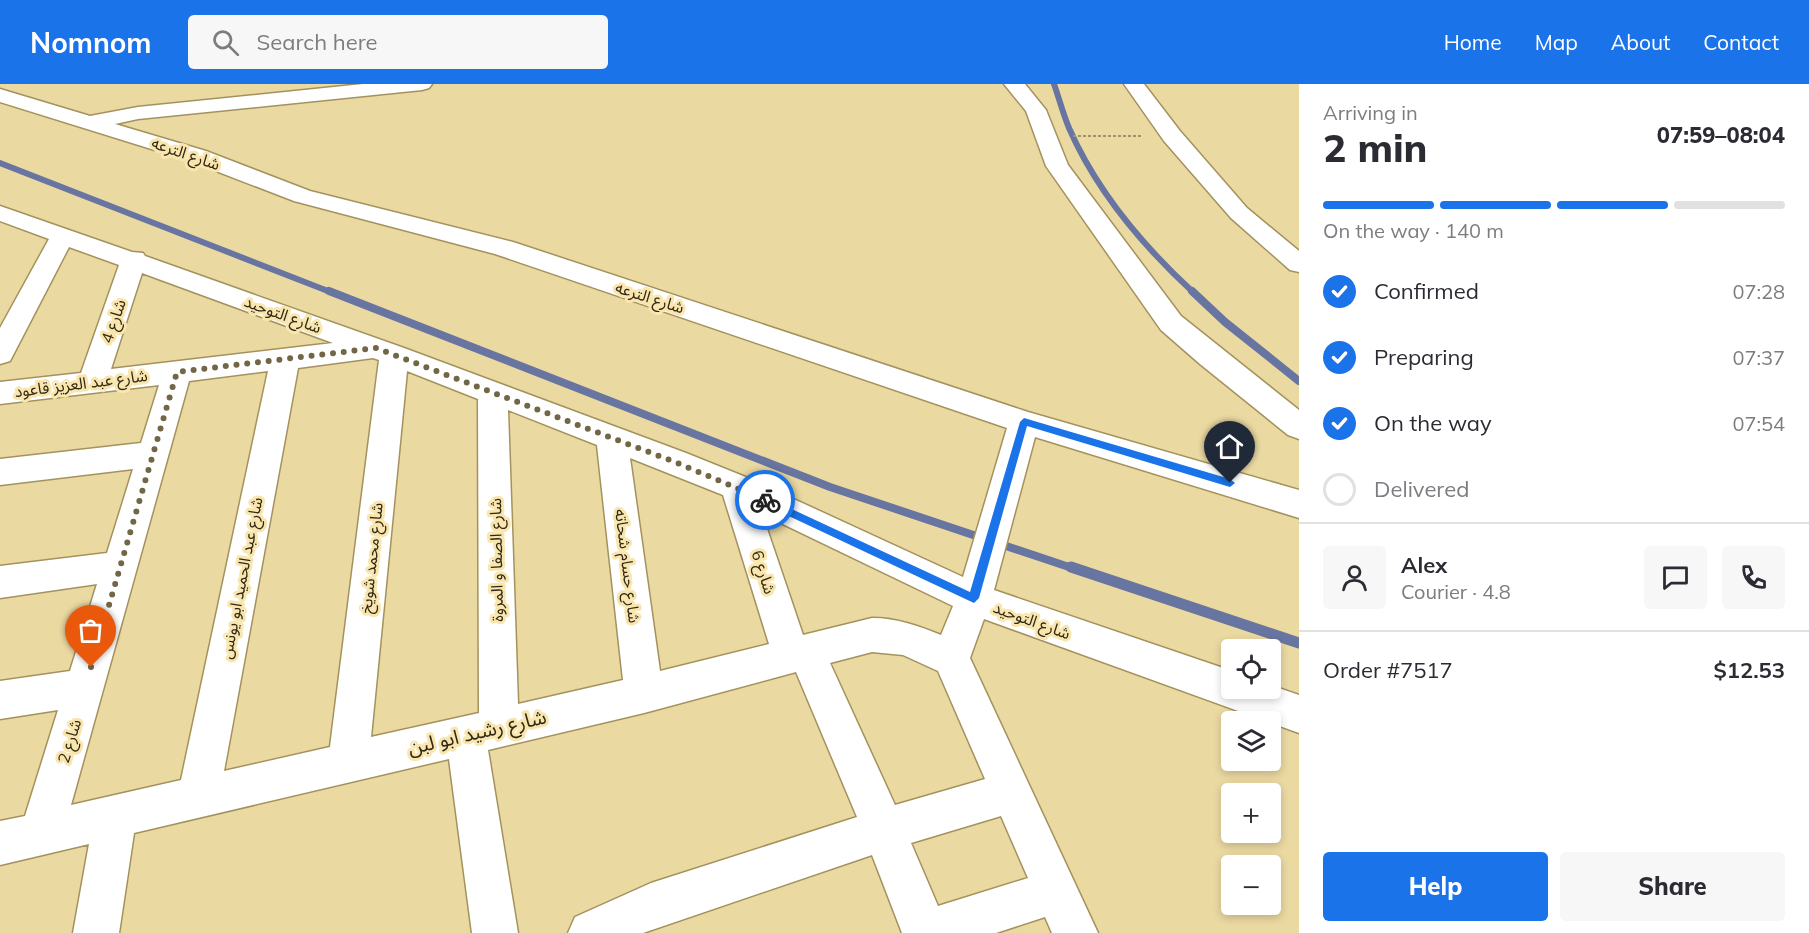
<!DOCTYPE html>
<meta charset="utf-8">
<style>
body{margin:0;font-family:Mulish,"Noto Sans Arabic",sans-serif;background:#f7f7f7;color:#2b2b33;height:100vh;display:flex;flex-direction:column;font-size:22px;white-space:nowrap}
*{box-sizing:border-box;margin:0}
p{font-size:20px;color:#7c7c81}
.icon{flex:none;width:33px;height:33px;fill:none;stroke:currentColor;stroke-width:2;stroke-linecap:round;stroke-linejoin:round}
.map{position:relative;flex:1;overflow:hidden}
.panel{display:flex;flex-direction:column;background:#fff;width:510px}
.panel>*{flex:none}
.tools{position:absolute;left:1221px;top:555px;display:grid;gap:12px}
.tools a{display:grid;place-items:center;width:60px;height:60px;border-radius:6px;background:#fff;box-shadow:0 3px 9px #0003;font-size:30px}
.pin{position:absolute;display:grid;place-items:center;width:51px;height:51px;color:#fff;margin:-62px -26px;border-radius:50% 50% 50% 0;rotate:-45deg;box-shadow:0 0 6px #0007}
.pin .icon{rotate:45deg}
.courier{position:absolute;display:grid;place-items:center;width:60px;height:60px;margin:-30px;border:4px solid #1a73e8;border-radius:50%;background:#fff;color:#222;box-shadow:0 2px 8px #0007}
.summary em{font-style:normal;font-weight:800}
.summary div{display:flex;flex-direction:column-reverse}
.summary{display:flex;align-items:center;justify-content:space-between;height:102px;padding:0 24px}
h1{font-size:39px;font-weight:800;line-height:45px}
.bar{display:grid;grid-template-columns:repeat(4,1fr);gap:9px 6px;align-content:center;height:72px;padding:0 24px}
.bar i{height:8px;border-radius:4px;background:#e1e1e2}
.bar .current{background:#1a73e8}
.bar p{grid-column:span 4}
.line{display:flex;align-items:center;gap:15px;padding:0 24px;border-top:2px solid #e1e1e2}
.line div{flex:1}
.round{display:grid;place-items:center;flex:none;width:63px;height:63px;border-radius:6px;background:#f7f7f7}
ol{padding:0 24px;list-style:none}
li{display:flex;align-items:center;gap:18px;height:66px}
li p{margin-inline-start:auto}
li .icon{padding:6px;border-radius:50%;background:#1a73e8;color:#fff;stroke-width:4}
li:last-child{color:#7c7c81}
li i{width:33px;height:33px;border:3px solid #e1e1e2;border-radius:50%}
.primary-button{display:flex;gap:12px;margin-top:auto;padding:12px 24px}
.primary-button a{flex:1;height:69px;border-radius:6px;background:#1a73e8;color:#fff;font-size:24px;font-weight:800;line-height:69px;text-align:center}
.primary-button a+a{background:#f7f7f7;color:#2b2b33}
header{display:flex;align-items:center;gap:36px;box-sizing:border-box;height:84px;padding:0 30px;background:#1a73e8;color:#fff}
header strong{font-size:28px}
nav{display:flex;gap:33px;margin-inline-start:auto;font-size:21px}
.search{width:420px;height:54px;background:#f7f7f7;display:flex;align-items:center;gap:15px;box-sizing:border-box;padding:0 21px;border-radius:6px;color:#7c7c81;font-size:22px}
main{display:flex;flex:1;min-height:0}
.map>svg:first-child{display:block}
.lines{fill:none;stroke-linecap:round;stroke-linejoin:round}
.stream-far2{stroke:#6975a1;stroke-width:6}
.stream-far1{stroke:#6975a1;stroke-width:8}
.stream{stroke:#6975a1;stroke-width:11}
.minor-casing{stroke:#a4925e;stroke-width:3}
.path{stroke:#a19369;stroke-width:2;stroke-dasharray:3 2;stroke-linecap:butt}
.minor{fill:#fff;fill-rule:evenodd}
.route{fill:#1a73e8}
.done{stroke:#716645;stroke-width:6;stroke-dasharray:0 10.8}
.labels{text-anchor:middle;stroke-width:6;stroke-linejoin:round;paint-order:stroke}
.street-label{font-size:16px;fill:#302813;stroke:#f9e6af}
.near-street-label{font-size:20px;fill:#302813;stroke:#f9e6af}
</style>
<header>
<strong>Nomnom</strong>
<div class="search"><svg class="icon" aria-label="search" viewBox="0 0 24 24"><circle cx="10" cy="10" r="6"/><path d="M15 15l6 6"/></svg>Search here</div>
<nav><a>Home</a><a>Map</a><a>About</a><a>Contact</a></nav>
</header>
<main>
<div class="map">
<svg width="1299" height="849" viewBox="0 0 1299 849">
<rect width="100%" height="100%" fill="#ebd9a2"/>
<g class="lines">
<path class="stream-far2" d="M1054,0C1059,14 1063,30 1069,44C1096,106 1144,163 1194,209
M0,79L333,209"/>
<path class="stream-far1" d="M329,207L830,403L1075,485
M1192,207L1225,238L1299,297"/>
<path class="stream" d="M1071,483L1299,559"/>
<defs>
<path id="minor" d="M363,0H432L429,4L422,6L138,35L115,40L206,67L310,107L513,158L1028,328L1299,406V434L1035,353L994,506L1232,587V604H1270V601L1299,611V649L984,535L970,574L1098,849H1052L1045,833L996,849H902L872,771L643,849H568L575,833L651,799L857,733L796,588L644,629L488,666L518,849H472L449,675L134,749L119,849H73L89,760L0,781V737L25,732L58,626L0,635V597L70,587L97,500L0,514V482L107,469L133,385L0,401V375L141,359L159,301L0,320V298L81,289L119,181L69,163L10,277L0,280V244L49,155L0,137V122L132,168L143,169L145,172L404,264L686,369L748,394L963,493L1007,344L495,170L294,117L190,77L0,18V5L90,32L138,23ZM142,189L333,259L111,285ZM373,274L379,276L330,663L224,687L298,284ZM268,287L181,696L71,721L189,297ZM407,287L478,315L479,629L371,653ZM508,326L597,361L623,596L518,620ZM630,374L723,411L769,560L660,587ZM762,430L953,522L941,551C919,542 897,534 872,534L803,551ZM872,568L903,571L938,587L985,695L895,721L830,579ZM1001,732L1028,794L938,822L911,759Z
M1004,0H1025L1046,26L1068,81L1181,232L1299,326V355L1288,351L1200,280L1161,246L1046,82L1026,27Z
M1124,0H1144L1180,47L1247,124L1299,167V188L1290,186L1231,134L1164,57Z"/>
</defs>
<use href="#minor" class="minor-casing"/>
<path class="path" d="M1073,52H1141"/>
<use href="#minor" class="minor"/>
</g>
<path class="route" d="M1024,334L1230,395L1235,399L1230,403L1027,342L979,514L974,519L761,419L760,416L761,414H768L970,508L1020,338Z"/>
<g class="lines">
<path class="done" d="M91,583L177,288L376,264L675,378L765,416"/>
</g>
<g class="labels">
<g class="street-label">
<text transform="translate(186 69) rotate(19)" y="6">شارع الترعه</text>
<text transform="translate(650 213) rotate(18)" y="6">شارع الترعه</text>
<text transform="translate(283 230) rotate(20)" y="6">شارع التوحيد</text>
<text transform="translate(113 237) rotate(-71)" y="6">شارع 4</text>
<text transform="translate(81 299) rotate(-7)" y="6">شارع عبد العزيز قاعود</text>
<text transform="translate(371 474) rotate(-84)" y="6">شارع محمد شويخ</text>
<text transform="translate(496 476) rotate(-91)" y="6">شارع الصفا و المروة</text>
<text transform="translate(628 482) rotate(83)" y="6">شارع حسام شحاته</text>
<text transform="translate(764 488) rotate(72)" y="6">شارع 6</text>
<text transform="translate(241 494) rotate(-79)" y="6">شارع عبد الحميد ابو يونس</text>
<text transform="translate(1032 536) rotate(20)" y="6">شارع التوحيد</text>
<text transform="translate(69 657) rotate(-73)" y="6">شارع 2</text>
</g>
<g class="near-street-label">
<text transform="translate(477 648) rotate(-13)" y="7">شارع رشيد ابو لبن</text>
</g>
</g>
</svg>
<div class="tools">
<a><svg class="icon" aria-label="locate" viewBox="0 0 24 24"><circle cx="12" cy="12" r="6"/><path d="M12 2v4M12 18v4M2 12h4M18 12h4"/></svg></a>
<a><svg class="icon" aria-label="layers" viewBox="0 0 24 24"><path d="M12 4l9 5-9 5-9-5zM3 14l9 5 9-5"/></svg></a>
<a>+</a>
<a>−</a>
</div>
<div class="pin" style="left:91px;top:583px;background:#ea580c"><svg class="icon" aria-label="bag" viewBox="0 0 24 24"><path d="M5 8h14l-1 12H6zM9 8a3 3 0 0 1 6 0"/></svg></div>
<div class="pin" style="left:1230px;top:399px;background:#1f2937"><svg class="icon" aria-label="home" viewBox="0 0 24 24"><path d="M3 11l9-7 9 7M6 9v11h12V9"/></svg></div>
<div class="courier" style="left:765px;top:416px"><svg class="icon" aria-label="bike" viewBox="0 0 24 24"><circle cx="6" cy="16" r="4"/><circle cx="18" cy="16" r="4"/><path d="M6 16l4-8h5l3 8M10 8l3 8H6M13 5h3"/></svg></div>
</div>
<section class="panel">
<div class="summary"><div><h1>2 min</h1><p>Arriving in</p></div><em>07:59–08:04</em></div>
<div class="bar"><i class="current"></i><i class="current"></i><i class="current"></i><i></i><p>On the way · 140 m</p></div>
<ol>
<li><svg class="icon" aria-label="check" viewBox="0 0 24 24"><path d="M5 12l5 5 9-10"/></svg>Confirmed<p>07:28</p></li>
<li><svg class="icon" aria-label="check" viewBox="0 0 24 24"><path d="M5 12l5 5 9-10"/></svg>Preparing<p>07:37</p></li>
<li><svg class="icon" aria-label="check" viewBox="0 0 24 24"><path d="M5 12l5 5 9-10"/></svg>On the way<p>07:54</p></li>
<li><i></i>Delivered</li>
</ol>
<div class="line" style="height:108px"><a class="round"><svg class="icon" aria-label="person" viewBox="0 0 24 24"><circle cx="12" cy="8" r="4"/><path d="M4 21q1-7 8-7t8 7"/></svg></a><div><b>Alex</b><p>Courier · 4.8</p></div><a class="round"><svg class="icon" aria-label="chat" viewBox="0 0 24 24"><path d="M4 5h16v11H9l-5 4z"/></svg></a><a class="round"><svg class="icon" aria-label="phone" viewBox="0 0 24 24"><path d="M5 4h4l2 5-3 2q2 4 5 5l2-3 5 2v4C11 20 4 13 5 4z"/></svg></a></div>
<div class="line" style="height:78px"><div>Order #7517</div><b>$12.53</b></div>
<div class="primary-button"><a>Help</a><a>Share</a></div>
</section>
</main>
